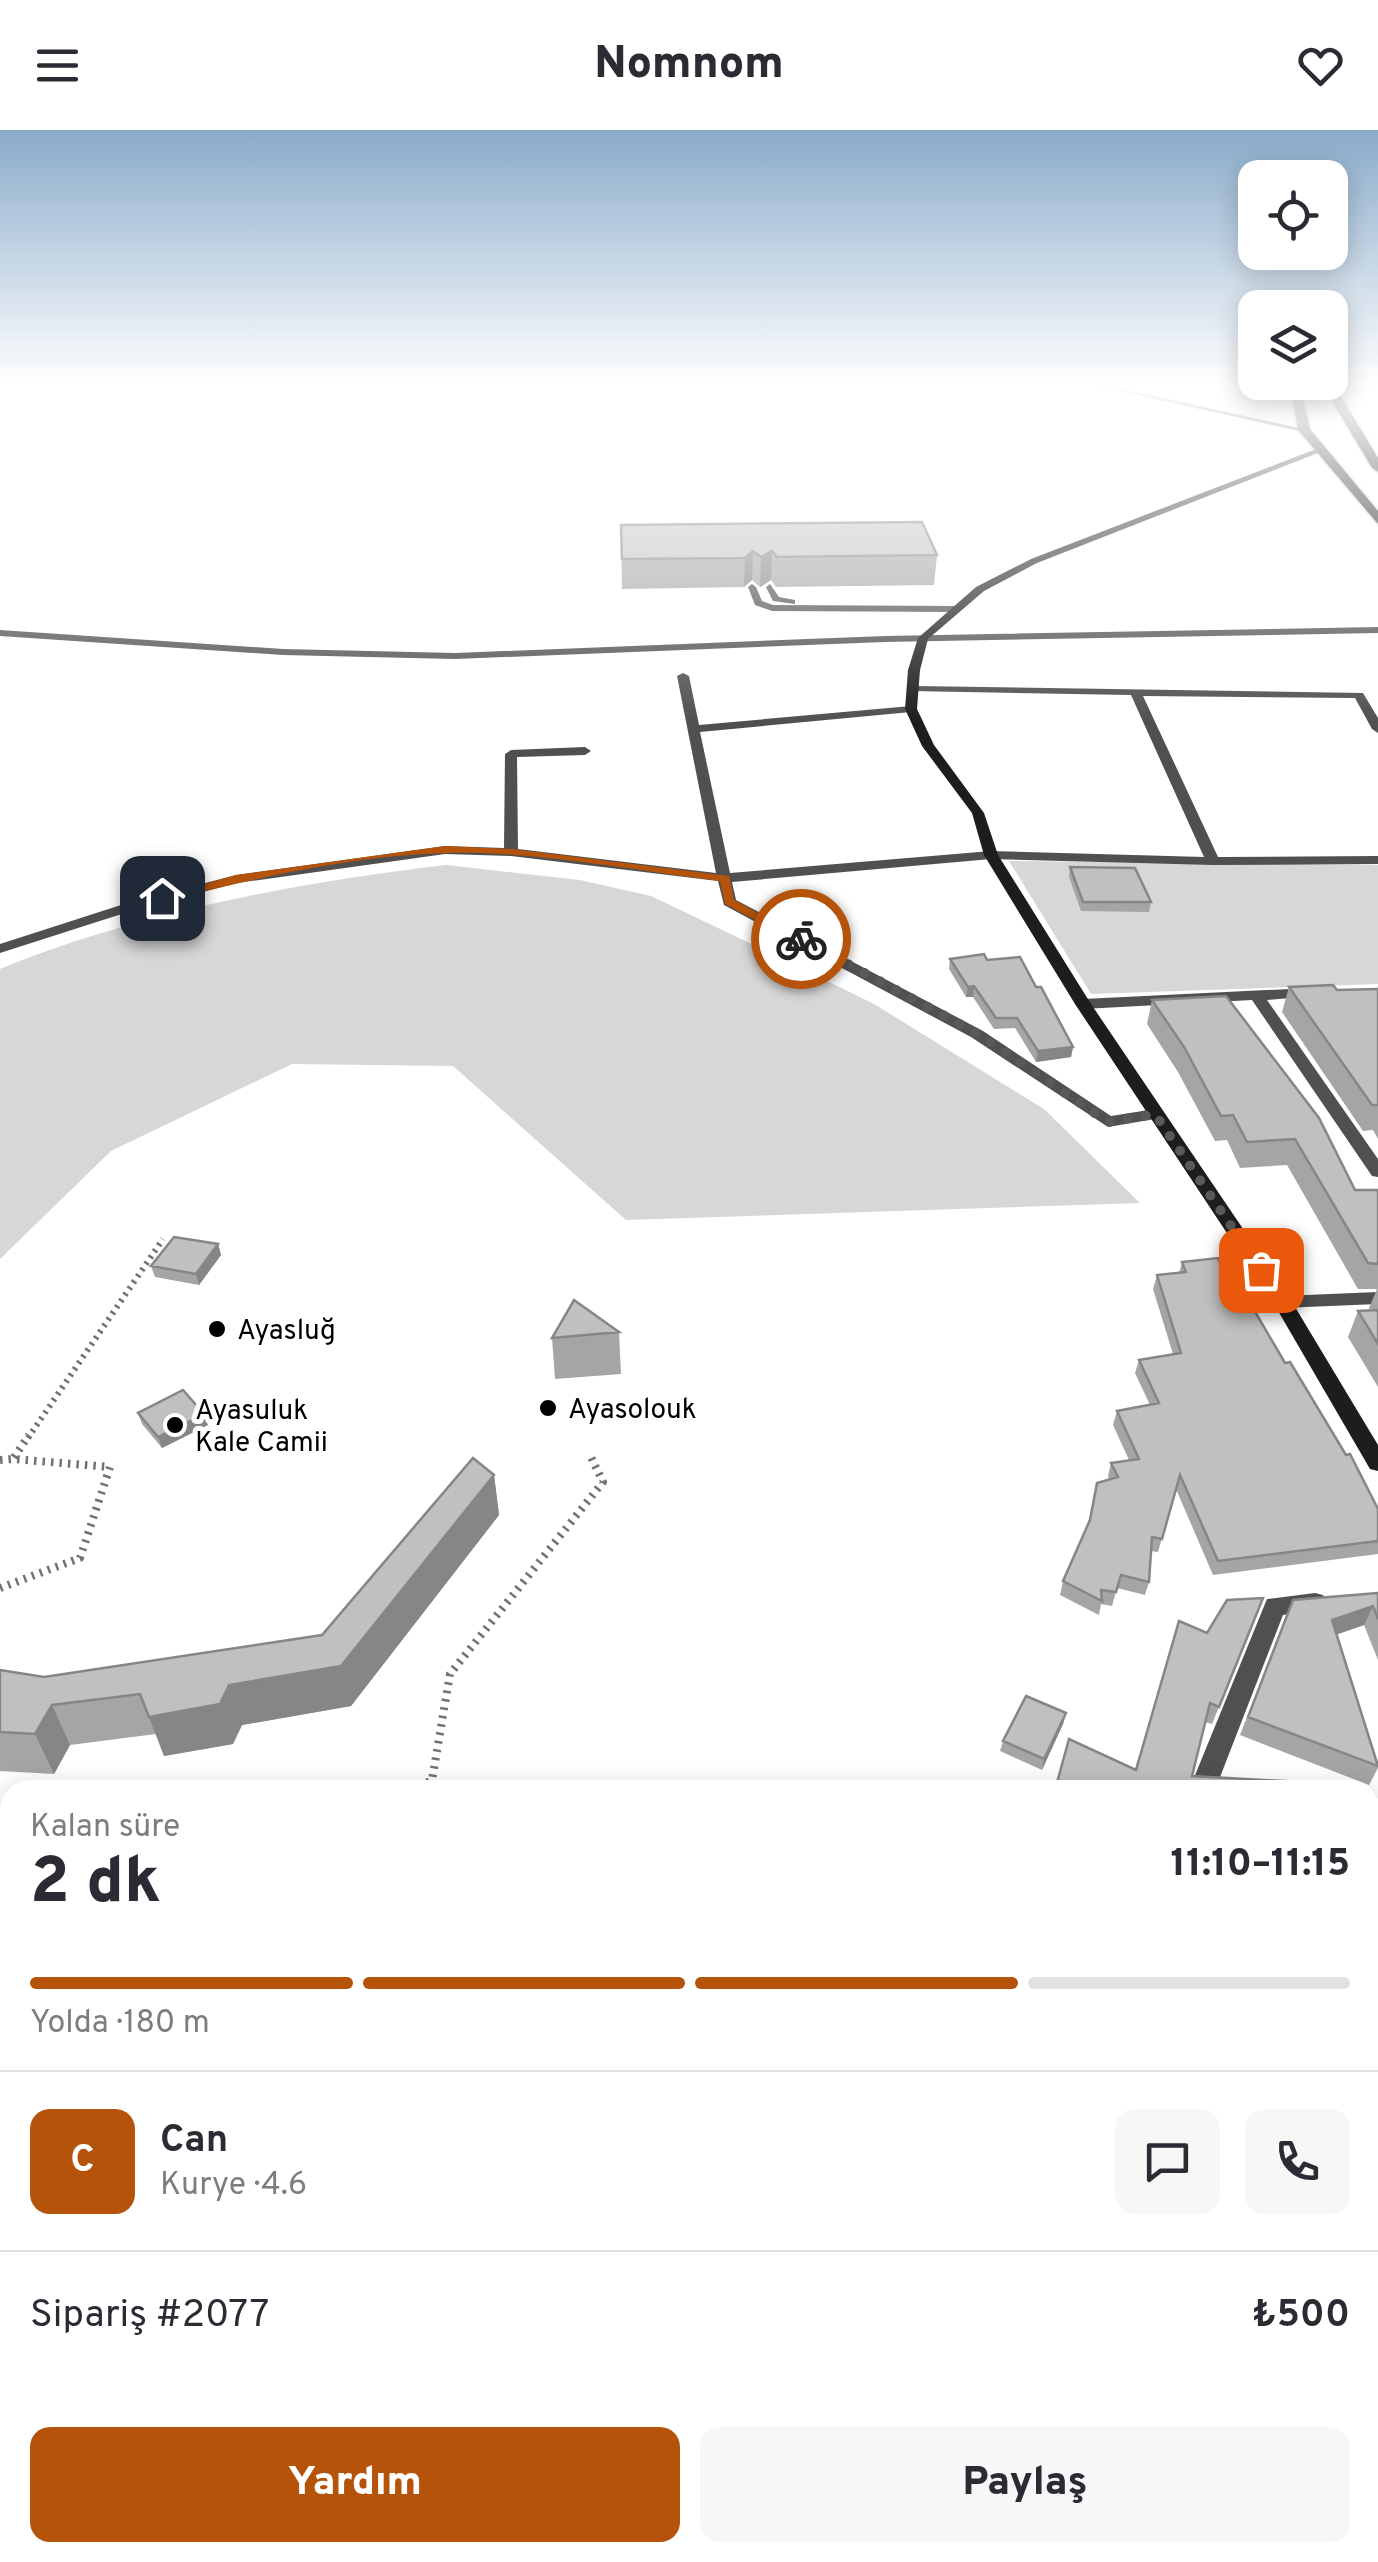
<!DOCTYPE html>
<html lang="tr">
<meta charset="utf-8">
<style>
body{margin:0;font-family:Overpass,sans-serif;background:#f7f7f7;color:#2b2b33;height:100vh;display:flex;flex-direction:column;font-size:38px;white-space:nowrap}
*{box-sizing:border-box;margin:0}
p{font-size:32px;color:#7c7c81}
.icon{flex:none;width:55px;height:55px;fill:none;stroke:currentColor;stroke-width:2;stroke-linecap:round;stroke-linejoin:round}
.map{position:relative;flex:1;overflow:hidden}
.sheet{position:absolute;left:0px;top:1650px;width:1380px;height:782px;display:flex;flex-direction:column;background:#fff;border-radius:30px 30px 0 0;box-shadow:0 5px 25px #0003}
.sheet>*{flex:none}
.controls{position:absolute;left:1238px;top:30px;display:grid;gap:20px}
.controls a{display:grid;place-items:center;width:110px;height:110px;border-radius:20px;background:#fff;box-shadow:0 5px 25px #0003;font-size:50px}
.pin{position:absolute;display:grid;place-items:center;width:85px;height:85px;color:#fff;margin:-42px;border-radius:20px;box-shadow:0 5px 15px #0006}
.courier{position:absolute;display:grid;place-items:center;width:100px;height:100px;margin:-50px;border:8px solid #b45309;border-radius:50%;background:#fff;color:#222;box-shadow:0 2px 12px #0007}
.overview em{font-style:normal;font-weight:800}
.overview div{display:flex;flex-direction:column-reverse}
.overview{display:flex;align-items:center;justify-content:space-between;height:170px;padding:0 30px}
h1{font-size:65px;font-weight:800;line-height:75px}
.bar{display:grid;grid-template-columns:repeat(4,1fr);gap:15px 10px;align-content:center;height:120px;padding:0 30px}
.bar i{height:12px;border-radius:8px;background:#e1e1e2}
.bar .selected{background:#b45309}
.bar p{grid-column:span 4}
.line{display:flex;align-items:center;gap:25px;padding:0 30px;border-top:2px solid #e1e1e2}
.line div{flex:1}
.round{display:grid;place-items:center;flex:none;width:105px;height:105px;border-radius:20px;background:#f7f7f7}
.action{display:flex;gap:20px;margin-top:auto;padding:20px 30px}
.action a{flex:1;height:115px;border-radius:20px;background:#b45309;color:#fff;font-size:40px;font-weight:800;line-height:115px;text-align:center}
.action a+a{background:#f7f7f7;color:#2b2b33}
header{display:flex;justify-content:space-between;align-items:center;height:130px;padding:0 30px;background:#fff;font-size:45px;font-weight:800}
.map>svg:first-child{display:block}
.green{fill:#d7d7d7}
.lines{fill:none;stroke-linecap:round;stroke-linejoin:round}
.highway-casing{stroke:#dbdbdb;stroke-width:4}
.path-far2{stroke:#727272;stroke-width:6;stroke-dasharray:2.5 5;stroke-linecap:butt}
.path-far1{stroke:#727272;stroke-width:8;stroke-dasharray:2.5 6;stroke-linecap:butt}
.path{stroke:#727272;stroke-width:10;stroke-dasharray:4 8;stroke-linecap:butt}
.lane{fill:#505050;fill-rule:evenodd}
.street{fill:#505050;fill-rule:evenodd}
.secondary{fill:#1d1d1d;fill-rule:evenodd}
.highway{fill:#000;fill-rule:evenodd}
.wall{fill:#a5a5a5}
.shaded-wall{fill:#868686}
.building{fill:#c0c0c0;stroke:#868686;stroke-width:2.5}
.route{fill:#b45309}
.done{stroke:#595959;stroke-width:10;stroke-dasharray:0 18}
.poi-dot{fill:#000;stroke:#fff;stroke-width:4}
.labels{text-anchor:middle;stroke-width:10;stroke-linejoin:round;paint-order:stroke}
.poi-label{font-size:28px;fill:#000;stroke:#fff;text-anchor:start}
</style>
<header><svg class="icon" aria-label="menu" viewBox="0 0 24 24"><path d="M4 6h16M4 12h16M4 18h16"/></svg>Nomnom<svg class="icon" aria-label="heart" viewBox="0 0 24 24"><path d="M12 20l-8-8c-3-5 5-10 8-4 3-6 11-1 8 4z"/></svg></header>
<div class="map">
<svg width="1378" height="2432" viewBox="0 0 1378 2432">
<rect width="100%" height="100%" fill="#fff"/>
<path class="green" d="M1009,731L1378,735V854L1091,864Z
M446,735L580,750L651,766L758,817L874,874L1044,979L1140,1073L626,1090L453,936L292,934L111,1021L0,1129V839C137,783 299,752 446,735Z"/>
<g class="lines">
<defs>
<path id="highway" d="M1289,253H1300L1310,299L1378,381V394L1298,300Z
M1321,253H1333L1378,328V342L1372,338Z"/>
</defs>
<use href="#highway" class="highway-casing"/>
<path class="path-far2" d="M28,1308L163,1109"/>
<path class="path-far1" d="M0,1330L13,1329
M0,1458L80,1428L110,1337L13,1329L29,1305
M412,1660L432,1650L450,1544L603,1352L590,1325"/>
<path class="path" d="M0,1922L10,1914
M243,2432L248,2422"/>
<path class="lane" d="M752,454L756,457L762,471L773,475L956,476L961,479L956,482L772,481L755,475L748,457Z
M770,454L779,467L795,470V474L773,471L766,457Z"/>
<path class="street" d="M1378,497V503L885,512L455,529L283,525L0,506V500L283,519L455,523L885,506Z
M683,543L689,546L699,595L911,576L917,579L911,582L700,602L730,743L991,721L1204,727L1131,565L911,561V557L915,556L1363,563L1378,588V603L1372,599L1355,568L1143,566L1218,727L1378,726V734L1213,735L991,729L732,752L736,770L983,901L1111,986L1155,979L1163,984L1155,989L1108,997L971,907L724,775L718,751L511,726L445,724L237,753L131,781L0,823V814L121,775L236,745L445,716L504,718L505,624L511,620L585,617L591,621L585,625L517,627L518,719L716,743L677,546Z
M1310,858L1318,863L1315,866L1267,870L1378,1029V1047L1372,1046L1252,870L1083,879L1075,874L1083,869Z
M1378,1162V1174L1282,1178L1272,1172L1282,1166Z
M1315,1463L1323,1465L1327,1472L1323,1479L1283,1485L1215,1660H1189L1267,1469Z
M1127,2422H1163L1165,2432H1129Z"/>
<path class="secondary" d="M1082,253H1096L1308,300L1304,302Z
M1316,319L1323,321L1037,433L984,461L928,509L920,540L917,579L934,615L984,683L998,725L1091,874L1289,1167L1378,1315V1341L1370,1339L1274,1174L1075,874L984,725L972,683L922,616L905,579L908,540L918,508L976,457L1031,429Z"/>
<use href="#highway" class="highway"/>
</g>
<path class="wall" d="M621,395L937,425L934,455L776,457L771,450L760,457L752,450L744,457L622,459Z
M1070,737L1151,772L1149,782L1081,781L1069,747Z
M950,829L987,830L1036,857L1073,917L1071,927L1036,932L1015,898L994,899L973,867H966L949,839Z
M1289,857L1337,860L1378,859V1009L1373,1000L1363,1001L1282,882Z
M1152,870L1355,1060H1378V1257L1348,1207L1358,1181L1371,1180L1369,1178L1377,1159H1358L1287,1035L1240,1038L1227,1010L1215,1011L1178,942L1147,894Z
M218,1114L221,1125L199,1155L155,1147L151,1136Z
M1182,1132L1226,1148L1285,1233L1378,1379V1424L1213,1445L1176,1359L1158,1422L1151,1421L1149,1452L1145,1465L1117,1458L1112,1476L1101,1474L1099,1485L1060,1465L1063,1451L1088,1394L1097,1353L1109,1350L1108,1346L1111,1333L1129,1330L1113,1295L1117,1281L1150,1275L1135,1243L1139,1230L1173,1224L1153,1159L1157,1145L1179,1143Z
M619,1202L621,1244L555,1249L552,1208Z
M138,1283L208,1295L162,1318L142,1294Z
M494,1345L499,1385L351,1576L242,1595L233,1614L164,1626L156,1604L70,1615L54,1644L0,1641V1540L44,1547L322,1505Z
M1378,1463V1530L1364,1495L1337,1504L1378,1634V1638L1369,1655L1240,1605L1293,1470Z
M1263,1468L1212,1594L1205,1592L1192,1646L1337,1654L1338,1660H1055L1069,1609L1135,1640L1179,1491L1207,1503L1227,1470Z
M1066,1583L1063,1594L1042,1640L1000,1621L1003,1611Z
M1370,1738L1378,1739V2081L1374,2046H1370Z
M985,2422H1098L1100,2432H1038V2427Z
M1210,2422H1300L1302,2432H1212Z"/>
<path class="shaded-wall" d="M753,421L752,450L744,457L745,428Z
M772,421L771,450L760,457L761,427Z
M974,856L973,867H966L968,857Z
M1073,917L1071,927L1036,932L1038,921Z
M218,1114L221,1125L199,1155L196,1144Z
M204,1284L208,1295L162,1318L158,1307Z
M494,1345L499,1385L351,1576L242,1595L233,1614L164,1626L149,1587L229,1555L341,1536Z
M1373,1476L1364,1495L1324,1509L1332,1490Z
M52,1575L70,1615L54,1644L35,1604Z
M1066,1583L1063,1594L1042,1640L1044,1629Z
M587,2422H592L589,2432H584Z"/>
<path class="building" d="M922,392L937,425L777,427L772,421L761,427L753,421L745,428L622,429L621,395Z
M1070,737L1135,738L1151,772H1083Z
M984,824L987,830L1020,827L1036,857H1041L1073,917L1038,921L1017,888H996L974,856L968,857L950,829Z
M1333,855L1337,860L1378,859V975H1372L1289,857Z
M1226,866L1319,988L1355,1060H1378V1134L1368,1133L1295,1009L1247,1012L1233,985L1221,986L1184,917L1152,870Z
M174,1107L218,1114L196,1144L151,1136Z
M1218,1128L1226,1148L1235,1147L1285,1233L1290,1232L1346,1325L1350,1324L1378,1379V1411L1218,1431L1180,1345L1162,1409L1152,1407L1149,1452L1121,1445L1116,1462L1101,1460L1102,1471L1063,1451L1090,1390L1097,1353L1118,1347L1111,1333L1139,1329L1117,1281L1159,1273L1139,1230L1181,1223L1157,1145L1186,1142L1182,1132Z
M574,1170L619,1202L552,1208Z
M1378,1180V1214L1358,1181Z
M183,1260L204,1284L158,1307L138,1283Z
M473,1328L494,1345L341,1536L229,1555L220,1574L149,1587L140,1564L52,1575L35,1604L0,1602V1540L44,1547L322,1505Z
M1378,1463V1489L1373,1476L1332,1490L1378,1636L1248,1587L1293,1470Z
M1263,1468L1219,1577L1210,1573L1192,1646L1337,1654L1338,1660H1055L1069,1609L1136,1640L1179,1491L1207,1503L1227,1470Z
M1026,1566L1066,1583L1044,1629L1003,1611Z
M1370,1738L1378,1739V2031H1370Z
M344,2422H587L584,2432H356L343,2426Z
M748,2422H904L905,2432H748Z
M1043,2422H1098L1100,2432H1044Z
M1222,2422H1300L1302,2432H1223Z"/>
<linearGradient id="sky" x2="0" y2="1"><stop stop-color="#8aabca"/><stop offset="0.43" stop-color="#fff"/><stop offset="1" stop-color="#fff" stop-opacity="0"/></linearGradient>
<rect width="1378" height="593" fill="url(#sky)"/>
<path class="route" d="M445,716L512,719L729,746L734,770L807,809L796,812L725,774L720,751C630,740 538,721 447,723C354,725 252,749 162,772L157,768L236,745Z"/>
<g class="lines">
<path class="done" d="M801,809L978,904L1108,992L1155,984L1261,1140"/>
</g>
<g class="poi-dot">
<circle cx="217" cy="1199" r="10"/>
<circle cx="548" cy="1278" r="10"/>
<circle cx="175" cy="1295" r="10"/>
</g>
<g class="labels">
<g class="poi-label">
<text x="237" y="1209">Ayasluğ</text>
<text x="568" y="1288">Ayasolouk</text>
<text x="195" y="1289">Ayasuluk<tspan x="195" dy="32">Kale Camii</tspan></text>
</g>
</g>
</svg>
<div class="controls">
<a><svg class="icon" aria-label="locate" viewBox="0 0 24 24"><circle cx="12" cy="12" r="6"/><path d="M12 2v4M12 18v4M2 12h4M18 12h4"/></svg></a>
<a><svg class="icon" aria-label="layers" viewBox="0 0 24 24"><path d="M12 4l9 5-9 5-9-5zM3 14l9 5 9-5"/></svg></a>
</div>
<div class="pin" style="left:1261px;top:1140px;background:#ea580c"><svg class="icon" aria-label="bag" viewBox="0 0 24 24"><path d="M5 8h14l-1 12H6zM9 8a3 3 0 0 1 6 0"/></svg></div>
<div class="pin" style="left:162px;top:768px;background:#1f2937"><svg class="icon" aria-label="home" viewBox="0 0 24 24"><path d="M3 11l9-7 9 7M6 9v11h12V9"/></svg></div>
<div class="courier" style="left:801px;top:809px"><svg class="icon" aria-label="bike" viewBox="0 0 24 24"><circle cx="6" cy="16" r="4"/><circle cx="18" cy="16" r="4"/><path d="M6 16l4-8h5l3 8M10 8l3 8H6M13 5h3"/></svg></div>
<section class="sheet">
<div class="overview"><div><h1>2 dk</h1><p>Kalan süre</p></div><em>11:10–11:15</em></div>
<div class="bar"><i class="selected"></i><i class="selected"></i><i class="selected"></i><i></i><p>Yolda · 180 m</p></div>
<div class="line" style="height:180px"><b class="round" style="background:#b45309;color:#fff">C</b><div><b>Can</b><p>Kurye · 4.6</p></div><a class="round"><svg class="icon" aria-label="chat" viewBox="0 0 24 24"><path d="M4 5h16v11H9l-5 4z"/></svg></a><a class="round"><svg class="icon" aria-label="phone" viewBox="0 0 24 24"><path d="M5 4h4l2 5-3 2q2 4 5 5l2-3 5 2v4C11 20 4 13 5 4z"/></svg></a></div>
<div class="line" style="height:130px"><div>Sipariş #2077</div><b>₺500</b></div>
<div class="action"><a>Yardım</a><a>Paylaş</a></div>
</section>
</div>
